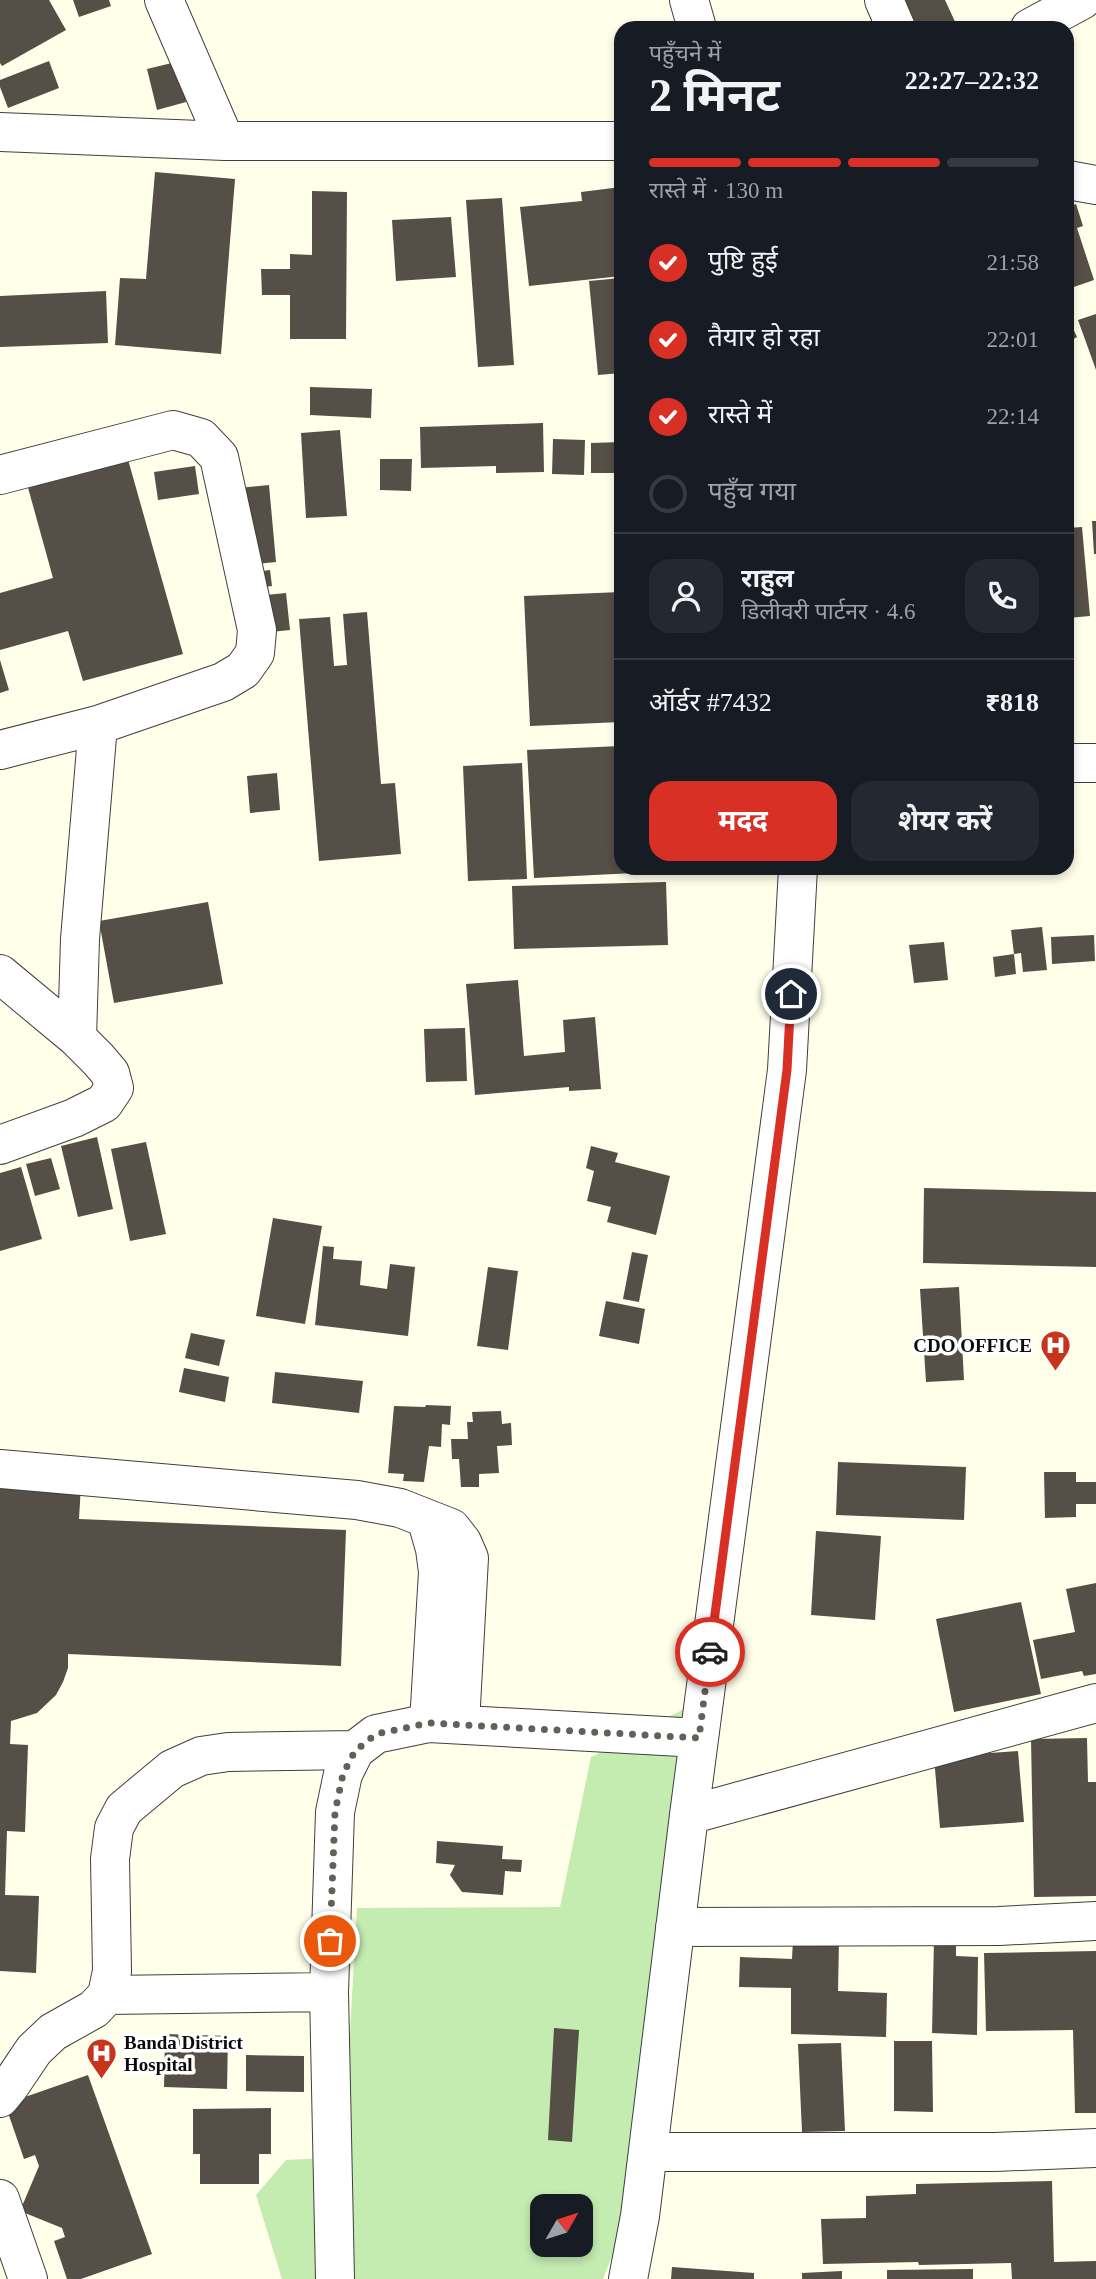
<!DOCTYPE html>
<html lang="hi">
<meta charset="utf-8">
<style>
body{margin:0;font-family:"Times New Roman","Noto Sans Devanagari",serif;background:#242831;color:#f1f3f6;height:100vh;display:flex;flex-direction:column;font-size:26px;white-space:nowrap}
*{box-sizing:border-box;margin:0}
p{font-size:23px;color:#9ea1a6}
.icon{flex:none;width:38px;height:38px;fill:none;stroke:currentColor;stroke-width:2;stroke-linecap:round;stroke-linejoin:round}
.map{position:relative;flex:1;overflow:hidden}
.details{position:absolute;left:614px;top:21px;width:460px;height:854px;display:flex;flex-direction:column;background:#171b24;border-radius:21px;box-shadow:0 4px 10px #0003}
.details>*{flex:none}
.needle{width:46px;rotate:51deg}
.fabs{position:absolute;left:530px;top:2194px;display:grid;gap:14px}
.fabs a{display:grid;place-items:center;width:63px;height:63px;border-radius:14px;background:#171b24;box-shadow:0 4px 10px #0003;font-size:35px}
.pin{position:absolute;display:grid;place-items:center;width:60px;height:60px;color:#fff;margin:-30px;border:4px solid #fff;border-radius:50%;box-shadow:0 2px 7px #0007}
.courier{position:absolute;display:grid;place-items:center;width:70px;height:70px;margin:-35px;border:5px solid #d93025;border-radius:50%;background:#fff;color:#222;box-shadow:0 2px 9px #0007}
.overview em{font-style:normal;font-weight:700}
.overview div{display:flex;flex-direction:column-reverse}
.overview{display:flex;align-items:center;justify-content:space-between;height:119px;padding:0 35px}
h1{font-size:46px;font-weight:700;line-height:52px}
.bar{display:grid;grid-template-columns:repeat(4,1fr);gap:10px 7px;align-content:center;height:84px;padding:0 35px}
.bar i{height:9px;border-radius:5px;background:#363941}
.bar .current{background:#d93025}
.bar p{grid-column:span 4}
.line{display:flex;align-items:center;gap:18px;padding:0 35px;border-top:2px solid #363941}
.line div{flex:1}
.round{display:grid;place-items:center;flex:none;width:74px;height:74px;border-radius:21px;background:#242831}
ol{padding:0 35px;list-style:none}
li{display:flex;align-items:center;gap:21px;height:77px}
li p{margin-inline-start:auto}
li .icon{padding:7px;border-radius:50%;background:#d93025;color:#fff;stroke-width:4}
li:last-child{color:#9ea1a6}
li i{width:38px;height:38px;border:4px solid #363941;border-radius:50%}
.primary-button{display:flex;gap:14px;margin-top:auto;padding:14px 35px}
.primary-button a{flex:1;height:80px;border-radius:21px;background:#d93025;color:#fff;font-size:28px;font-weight:700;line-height:80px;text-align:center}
.primary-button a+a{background:#242831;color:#f1f3f6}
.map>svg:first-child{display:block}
.green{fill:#c4ecb1;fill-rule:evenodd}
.building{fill:#554f47}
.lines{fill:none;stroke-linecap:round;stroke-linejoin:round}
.minor-casing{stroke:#3f3f3f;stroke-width:40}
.minor{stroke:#fff;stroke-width:38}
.done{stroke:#61615a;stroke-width:7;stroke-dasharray:0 12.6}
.route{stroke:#d93025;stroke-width:9}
.labels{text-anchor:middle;stroke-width:7;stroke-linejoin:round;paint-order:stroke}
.poi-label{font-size:19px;font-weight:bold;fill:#0c0c0c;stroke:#fff;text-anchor:end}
</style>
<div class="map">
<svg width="1096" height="2279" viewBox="0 0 1096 2279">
<rect width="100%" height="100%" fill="#ffffea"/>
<path class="green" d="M684,1709L634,2245L612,2256L603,2279H282L256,2195L286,2160L343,2157L357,1908L560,1907L591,1757ZM542,2207H581V2245H542Z"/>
<path class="building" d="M0,0H49L66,30L2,66L0,63Z
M73,0H109L111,6L79,17Z
M899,0H945L958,28H905Z
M49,61L59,88L8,108L0,87V80Z
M176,62L186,102L157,110L147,69Z
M155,172L235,179L221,354L115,345L120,278L146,279Z
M621,187V276L529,286L520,207L582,201L581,192Z
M312,191L347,192L346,339H290V295H262L261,269H290V254L312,255Z
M502,198L514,365L478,367L466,200Z
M1076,204L1083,226L1077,228L1094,280L1068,289V207Z
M451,217L456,277L396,281L392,220Z
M621,278V373L598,375L589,281Z
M106,291L108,343L0,347V296Z
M1096,314V370L1078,320Z
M1068,318L1077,337L1068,342Z
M310,387L372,389L371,418L310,415Z
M543,423L544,472L496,473V466L421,468L420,427Z
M340,430L347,516L306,518L301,433Z
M553,439L585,440L584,475L552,474Z
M621,442V473H591V443Z
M127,456L183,654L83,681L68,631L0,650V593L53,578L27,484Z
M380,459H412L411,491L380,490Z
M195,466L199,494L158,500L154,472Z
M269,485L276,562L246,565L239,488Z
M1092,521H1096V554H1094Z
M1082,527L1090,616L1068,618V528Z
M270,570L272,586L251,589L249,573Z
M621,592V722L530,726L524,596Z
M286,593L290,630L261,633L256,596Z
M367,612L381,784L395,783L401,854L319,861L299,619L330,617L334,666L347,665L343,614Z
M0,660L9,690L0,693Z
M621,746V868H675V871L534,878L527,750Z
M522,763L527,879L468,881L463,766Z
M277,773L280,810L250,813L247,776Z
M666,882L668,945L514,949L512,886Z
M208,902L223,984L114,1003L99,921Z
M1042,927L1047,970L1023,972L1021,953L1014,954L1011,930Z
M1094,935L1095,961L1052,964L1051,937Z
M944,942L948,980L914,983L909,945Z
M1014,954L1016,974L995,977L993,957Z
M518,980L524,1056L565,1052L563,1020L595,1017L601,1089L569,1091V1087L475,1095L466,984Z
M465,1028L467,1081L426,1082L424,1029Z
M97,1137L113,1209L78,1217L61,1146Z
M146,1142L166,1234L130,1241L111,1149Z
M591,1146L618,1153L615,1162L670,1176L656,1235L607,1222L611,1207L587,1201L594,1171L586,1168Z
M51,1158L60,1189L35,1196L26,1164Z
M21,1167L42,1239L0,1251V1173Z
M924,1188L1096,1192V1267L923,1263Z
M273,1218L322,1226L305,1324L256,1316Z
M323,1246L334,1247L333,1259L362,1261L360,1285L387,1289L390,1264L415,1267L408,1336L315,1325Z
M632,1252L648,1255L639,1302L623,1299Z
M488,1267L518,1271L508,1350L477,1346Z
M959,1287L964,1380L926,1382L920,1289Z
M606,1301L645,1309L639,1344L599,1336Z
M191,1333L225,1340L219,1366L185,1358Z
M184,1368L229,1377L225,1402L179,1392Z
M275,1372L363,1381L359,1413L272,1403Z
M426,1405L451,1406L450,1425L442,1424L441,1447L429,1446L424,1482L403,1481L404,1474L388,1473L394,1406L425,1407Z
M501,1411L502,1424L511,1423L512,1445L497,1446L499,1473L479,1474V1487H461L459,1459H452L451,1439H468L467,1422H473L472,1412Z
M838,1462L966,1467L964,1520L836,1515Z
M1044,1472H1076V1482H1096V1504H1076V1517L1045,1518Z
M0,1481L81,1485L79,1519L346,1530L341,1666L68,1654V1668L63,1682L56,1695L37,1713L11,1721L10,1744L28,1745L25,1832L7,1831L5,1895L39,1896L36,1973L0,1971Z
M816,1531L881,1536L875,1620L811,1615Z
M1096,1583V1674L1084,1676L1082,1671L1041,1679L1033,1640L1075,1632L1066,1589Z
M1021,1602L1041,1694L954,1712L936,1619Z
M1087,1738L1088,1782H1096V1896L1034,1897L1031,1739Z
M1018,1751L1024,1822L940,1828L934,1757Z
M437,1841L503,1846L502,1859L522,1860L521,1872L505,1871L503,1895L462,1892L450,1875L455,1865L436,1863Z
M934,1939L956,1940V1956L978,1957L977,2035L932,2033Z
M793,1940L839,1941L838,1991L887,1993L886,2037L791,2034V1988L739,1987L740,1957L792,1959Z
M1096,1951V2113H1075L1073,2030L986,2031L984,1953Z
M554,2028L579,2030L572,2142L548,2140Z
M165,2034L228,2036L227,2089L164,2087Z
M894,2041H932L933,2112L894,2111Z
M841,2043L845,2131L802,2132L798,2044Z
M246,2055L304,2056V2092L246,2091Z
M88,2075L152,2254L81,2279H67L54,2241L65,2237L62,2228L20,2211L39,2166L35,2155L24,2159L5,2104Z
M271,2108V2154H259V2184H200V2154H193V2109Z
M1052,2181L1054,2262L1096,2261V2279H1012L1011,2263L919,2265L918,2262L823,2264L821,2219L866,2218V2196L916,2194V2184Z
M672,2267L754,2273V2279H671Z
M973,2269V2279H887V2270Z
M842,2271V2279H802V2273Z"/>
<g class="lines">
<defs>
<path id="minor" d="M164,0L225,141
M689,0L697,28
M884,0L896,28
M1030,28L1082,0
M0,132L225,141H621
M1068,180L1096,185
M0,475L173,430L201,438L219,457L257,630L255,653L243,670L223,682L98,725L0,750
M1068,763H1096
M0,974L77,1038L98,1059L110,1073L114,1088L104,1103L74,1118L0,1145
M77,1038L80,939L98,725
M0,1469L357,1500L400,1508L451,1528L462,1542L469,1558L460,1724
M427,1521L435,1549L438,1572L429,1723
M689,1815L1096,1703
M675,1927L999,1926L1096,1921
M107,1995L329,1992
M0,2098L9,2087L34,2050L53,2032L94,2009L107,1995L112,1971L110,1859L114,1828L124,1809L172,1769L201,1756L228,1752L355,1750
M648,2152H995L1096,2148
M0,2199L28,2279
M335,2279L329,1992L335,1812L343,1774L355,1750L376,1734L429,1723L699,1738
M628,2279L640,2216L689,1815L787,1070L798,868"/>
</defs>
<use href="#minor" class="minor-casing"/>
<use href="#minor" class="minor"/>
</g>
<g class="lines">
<path class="done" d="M330,1941L335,1812L343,1774L355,1751L376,1734L429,1723L699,1738L710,1652"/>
<path class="route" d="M710,1652L787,1070L791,994"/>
</g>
<defs>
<symbol id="hospital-pin" viewBox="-11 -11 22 30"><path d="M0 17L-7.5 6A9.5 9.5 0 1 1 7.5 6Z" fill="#c73419" stroke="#fff"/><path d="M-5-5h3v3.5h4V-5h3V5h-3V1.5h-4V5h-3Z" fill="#fff"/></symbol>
</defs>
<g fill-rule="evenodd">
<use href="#hospital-pin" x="1038" y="1328" width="35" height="47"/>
<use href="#hospital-pin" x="84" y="2036" width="35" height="47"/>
</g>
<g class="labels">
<g class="poi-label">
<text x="1032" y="1352">CDO OFFICE</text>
<text x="124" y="2049" text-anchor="start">Banda District<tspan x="124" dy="22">Hospital</tspan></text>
</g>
</g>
</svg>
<div class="fabs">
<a><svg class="needle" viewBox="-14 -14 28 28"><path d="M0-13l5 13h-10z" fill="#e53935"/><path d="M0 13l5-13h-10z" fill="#9ea1a6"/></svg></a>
</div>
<div class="pin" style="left:330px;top:1941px;background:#ea580c"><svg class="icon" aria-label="bag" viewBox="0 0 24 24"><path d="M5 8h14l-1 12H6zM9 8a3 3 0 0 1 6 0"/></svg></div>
<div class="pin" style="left:791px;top:994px;background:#1f2937"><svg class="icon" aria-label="home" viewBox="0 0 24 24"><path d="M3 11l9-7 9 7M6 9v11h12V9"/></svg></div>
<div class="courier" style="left:710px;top:1652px"><svg class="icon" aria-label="car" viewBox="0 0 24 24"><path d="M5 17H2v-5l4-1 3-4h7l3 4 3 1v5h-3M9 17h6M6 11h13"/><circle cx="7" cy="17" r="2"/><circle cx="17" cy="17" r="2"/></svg></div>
<section class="details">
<div class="overview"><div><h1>2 मिनट</h1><p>पहुँचने में</p></div><em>22:27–22:32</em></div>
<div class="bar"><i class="current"></i><i class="current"></i><i class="current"></i><i></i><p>रास्ते में · 130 m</p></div>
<ol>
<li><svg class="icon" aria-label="check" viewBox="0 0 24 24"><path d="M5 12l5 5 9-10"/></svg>पुष्टि हुई<p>21:58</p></li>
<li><svg class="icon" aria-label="check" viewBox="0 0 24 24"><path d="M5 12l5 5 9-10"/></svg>तैयार हो रहा<p>22:01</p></li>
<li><svg class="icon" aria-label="check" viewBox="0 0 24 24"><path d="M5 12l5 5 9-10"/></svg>रास्ते में<p>22:14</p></li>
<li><i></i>पहुँच गया</li>
</ol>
<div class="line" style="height:126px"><a class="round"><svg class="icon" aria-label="person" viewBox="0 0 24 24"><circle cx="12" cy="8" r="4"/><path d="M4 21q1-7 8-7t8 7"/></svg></a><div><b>राहुल</b><p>डिलीवरी पार्टनर · 4.6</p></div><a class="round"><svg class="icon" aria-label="phone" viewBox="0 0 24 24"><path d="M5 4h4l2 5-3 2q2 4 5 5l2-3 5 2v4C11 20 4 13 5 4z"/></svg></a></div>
<div class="line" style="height:91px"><div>ऑर्डर #7432</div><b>₹818</b></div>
<div class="primary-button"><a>मदद</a><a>शेयर करें</a></div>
</section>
</div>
